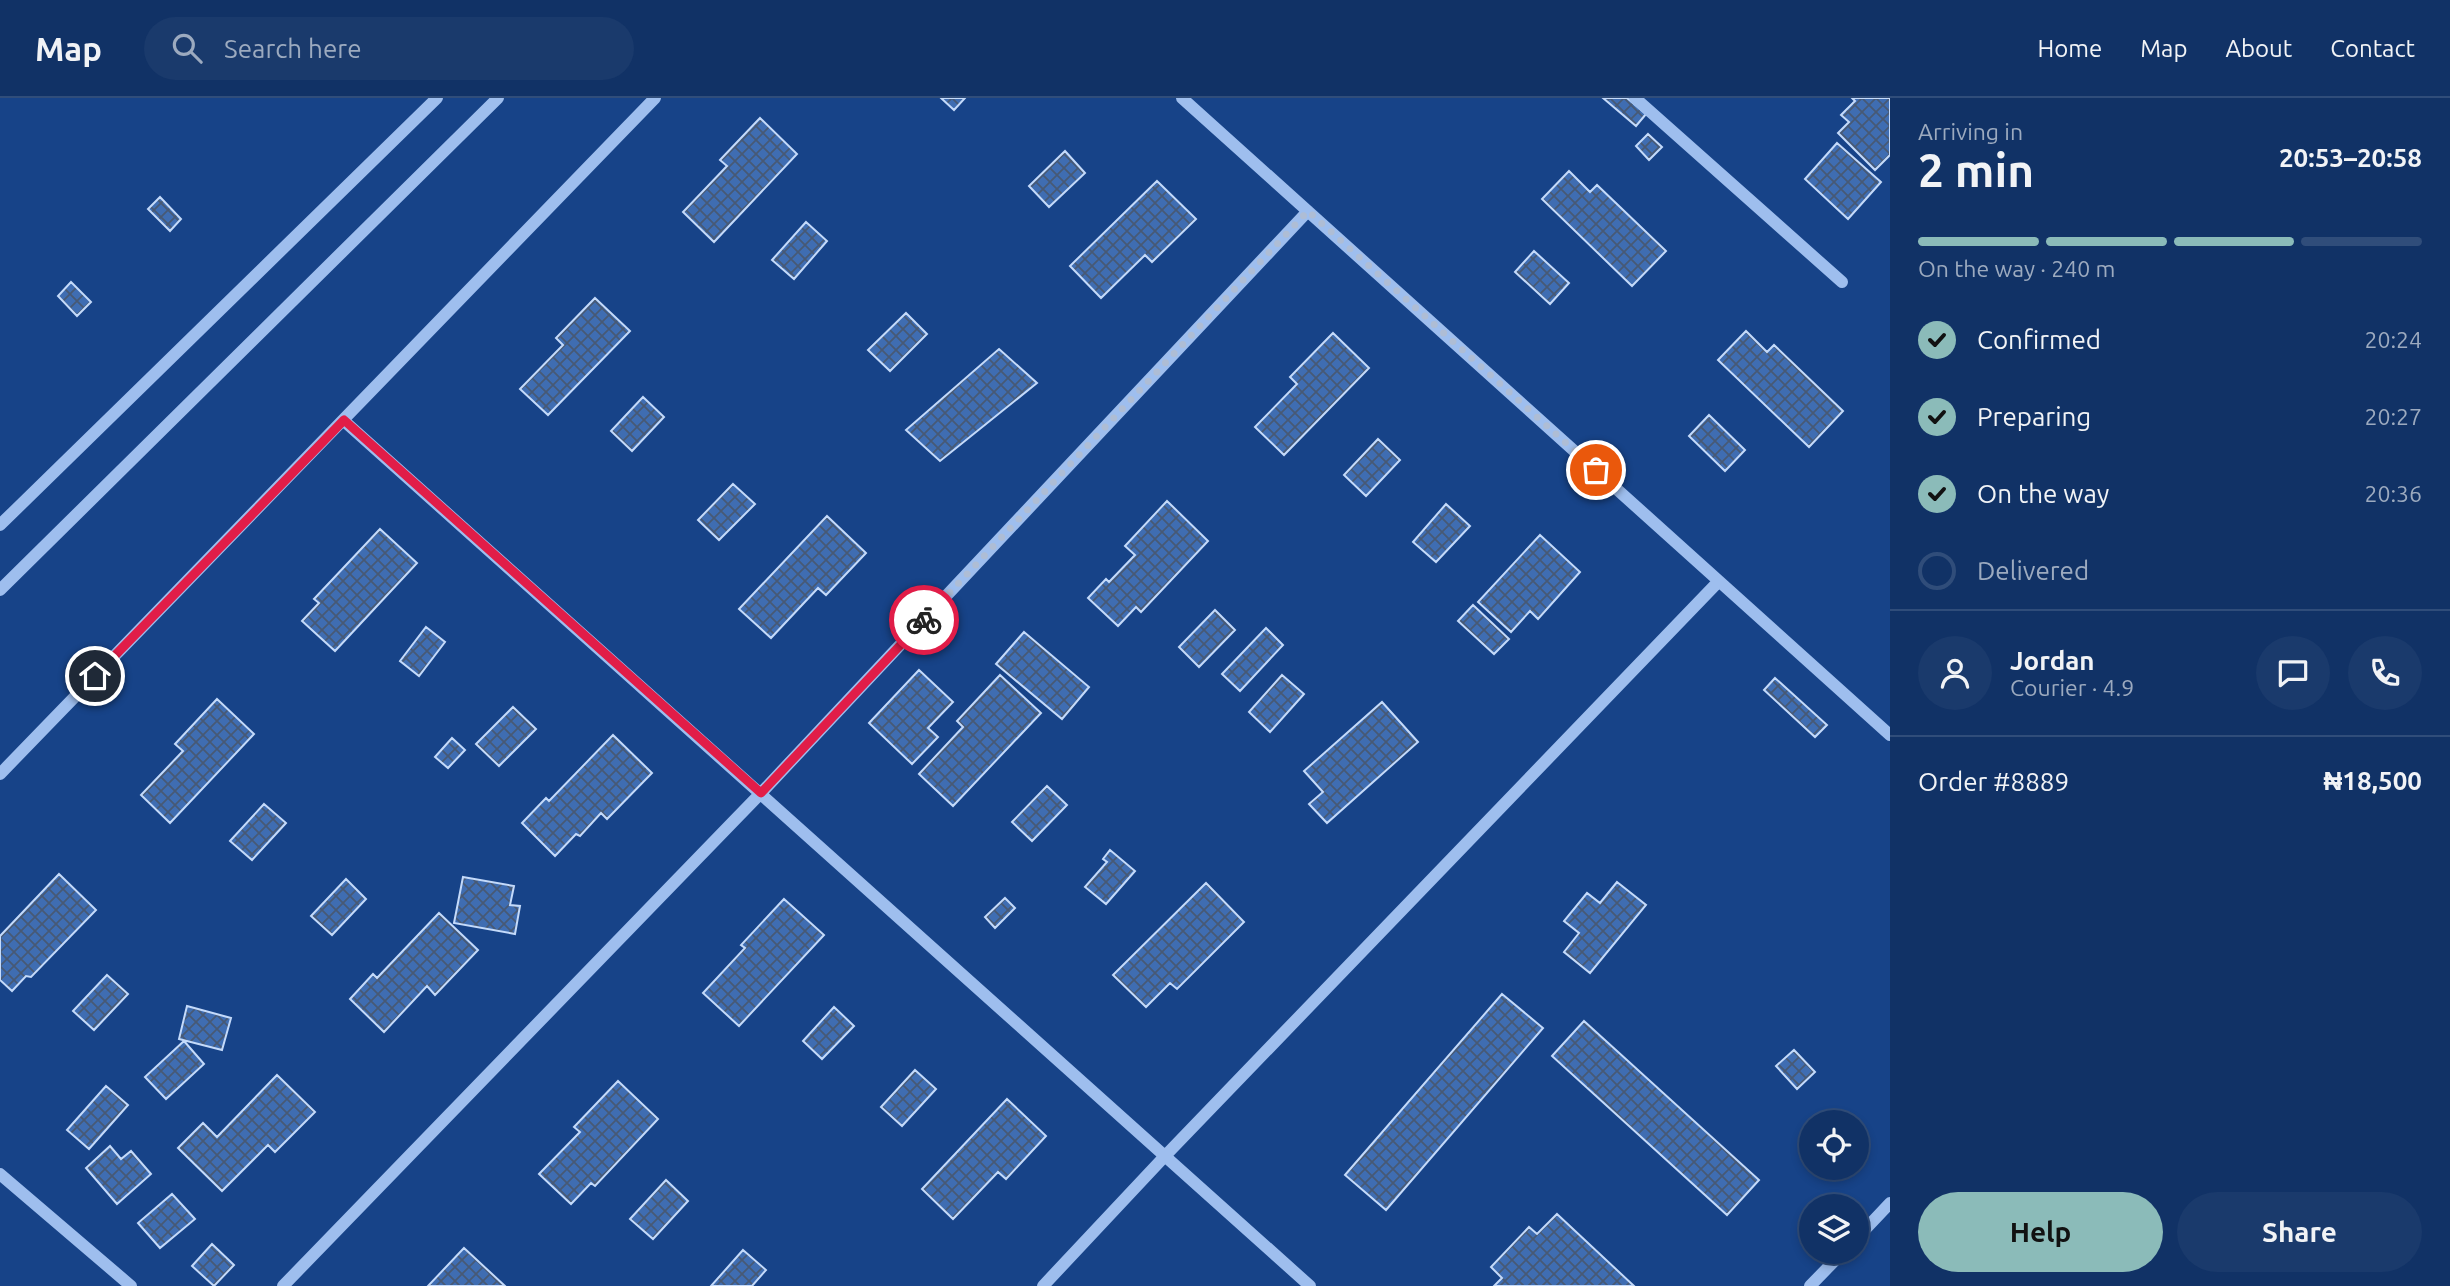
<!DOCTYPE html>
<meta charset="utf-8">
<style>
body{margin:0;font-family:Ubuntu,sans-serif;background:#1a3a6c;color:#f1f3f6;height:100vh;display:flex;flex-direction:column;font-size:26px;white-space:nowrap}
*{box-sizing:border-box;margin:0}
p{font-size:23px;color:#9caabf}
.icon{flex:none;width:38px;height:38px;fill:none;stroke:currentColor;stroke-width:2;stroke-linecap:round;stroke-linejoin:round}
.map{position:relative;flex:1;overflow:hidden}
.panel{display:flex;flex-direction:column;background:#113266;width:560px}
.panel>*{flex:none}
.tools{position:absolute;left:1799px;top:1012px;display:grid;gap:14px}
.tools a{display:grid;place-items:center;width:70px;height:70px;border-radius:50%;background:#113266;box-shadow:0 4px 10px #0003,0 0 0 2px #304d7a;font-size:35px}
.pin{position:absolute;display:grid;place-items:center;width:60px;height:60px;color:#fff;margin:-30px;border:4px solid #fff;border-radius:50%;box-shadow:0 2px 7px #0007}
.courier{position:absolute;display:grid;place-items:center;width:70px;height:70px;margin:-35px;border:5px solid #e11d48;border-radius:50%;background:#fff;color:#222;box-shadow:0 2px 9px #0007}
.summary em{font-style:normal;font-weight:600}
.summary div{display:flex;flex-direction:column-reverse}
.summary{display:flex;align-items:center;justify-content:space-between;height:119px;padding:0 28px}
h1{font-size:46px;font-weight:600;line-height:52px}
.bar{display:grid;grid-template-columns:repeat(4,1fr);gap:10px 7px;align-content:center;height:84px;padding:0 28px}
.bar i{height:9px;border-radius:5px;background:#304d7a}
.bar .current{background:#8bbbb9}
.bar p{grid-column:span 4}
.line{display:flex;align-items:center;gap:18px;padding:0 28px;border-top:2px solid #304d7a}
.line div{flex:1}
.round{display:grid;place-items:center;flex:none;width:74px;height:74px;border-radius:37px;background:#1a3a6c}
ol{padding:0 28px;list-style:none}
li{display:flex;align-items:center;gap:21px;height:77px}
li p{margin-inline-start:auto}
li .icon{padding:7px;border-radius:50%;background:#8bbbb9;color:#111;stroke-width:4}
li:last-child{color:#9caabf}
li i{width:38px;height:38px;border:4px solid #304d7a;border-radius:50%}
.cta{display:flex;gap:14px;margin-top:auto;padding:14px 28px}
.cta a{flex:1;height:80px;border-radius:42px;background:#8bbbb9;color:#111;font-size:28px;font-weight:600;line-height:80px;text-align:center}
.cta a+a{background:#1a3a6c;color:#f1f3f6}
header{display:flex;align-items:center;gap:42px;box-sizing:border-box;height:98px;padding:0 35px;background:#113266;border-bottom:2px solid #304d7a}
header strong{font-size:33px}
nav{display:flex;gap:38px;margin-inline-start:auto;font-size:24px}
.search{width:490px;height:63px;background:#1a3a6c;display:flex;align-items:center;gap:18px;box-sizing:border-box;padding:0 24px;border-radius:38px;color:#9caabf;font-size:26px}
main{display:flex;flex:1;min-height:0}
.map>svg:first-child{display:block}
.building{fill:url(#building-cross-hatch);stroke:#c4dafa;stroke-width:2}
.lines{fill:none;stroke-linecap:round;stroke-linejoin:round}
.minor{stroke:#9ebeee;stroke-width:12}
.done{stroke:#aebdd5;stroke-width:7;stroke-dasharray:0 12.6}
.route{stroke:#e11d48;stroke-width:9}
</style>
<header>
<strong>Map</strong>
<div class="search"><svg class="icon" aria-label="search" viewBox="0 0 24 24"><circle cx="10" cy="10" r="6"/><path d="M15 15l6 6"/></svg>Search here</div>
<nav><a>Home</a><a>Map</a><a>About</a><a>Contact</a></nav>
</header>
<main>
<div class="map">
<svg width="1890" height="1188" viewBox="0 0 1890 1188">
<defs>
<pattern id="building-cross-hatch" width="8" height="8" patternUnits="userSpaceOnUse" patternTransform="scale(1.75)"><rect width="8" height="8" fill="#3f6db2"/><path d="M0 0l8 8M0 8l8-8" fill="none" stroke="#475975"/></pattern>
</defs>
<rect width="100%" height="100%" fill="#174388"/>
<path class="building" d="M941,0H965L954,12Z
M1603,0H1627L1646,16L1636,28Z
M1852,0H1890V57L1875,72L1838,35L1849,24L1841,17L1855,3Z
M760,20L797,56L714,144L683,114L727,68L720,62Z
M1648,36L1662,49L1649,62L1636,48Z
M1837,45L1881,84L1848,121L1805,81Z
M1065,53L1085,75L1049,109L1029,88Z
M1569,73L1590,94L1597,87L1666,153L1632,188L1542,101Z
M1157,83L1196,121L1152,164L1145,157L1101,200L1070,168Z
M160,99L181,121L170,133L148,111Z
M806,124L827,143L794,181L772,162Z
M1534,153L1569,185L1550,206L1515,174Z
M71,184L91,204L77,218L58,198Z
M595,200L630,233L548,317L520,291L563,247L556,240Z
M906,215L927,236L890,273L868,252Z
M1746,233L1767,254L1774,247L1843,313L1809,349L1718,262Z
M1333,235L1369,270L1284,357L1255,329L1297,286L1290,279Z
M999,251L1037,285L940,363L906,332Z
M643,299L664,319L632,353L611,333Z
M1709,317L1745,352L1725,373L1689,338Z
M1378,341L1400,362L1366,398L1344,377Z
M733,386L755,406L719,442L698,422Z
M1167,403L1208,443L1141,514L1136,509L1118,528L1088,500L1106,481L1109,484L1135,457L1125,448Z
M1446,406L1470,428L1436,464L1413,444Z
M827,418L866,455L826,497L818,490L771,540L739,511Z
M380,431L417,465L335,553L302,523L319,505L314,501Z
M1540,437L1580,474L1538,521L1530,513L1511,534L1478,504Z
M1473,507L1509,541L1494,556L1458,523Z
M1215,512L1235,532L1199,569L1179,549Z
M426,529L445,544L419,578L400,563Z
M1266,530L1283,547L1240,593L1222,576Z
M1024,534L1089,589L1062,621L996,566Z
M919,572L953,604L928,630L938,639L912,666L869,625Z
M1000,577L1041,615L953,708L919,676L963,629L957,623Z
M1282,577L1304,596L1270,634L1249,614Z
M1775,580L1827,627L1815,639L1764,592Z
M217,601L254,636L170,725L141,697L183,653L175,646Z
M1382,604L1418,644L1327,725L1309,706L1323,694L1304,673Z
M513,609L536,631L499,668L476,646Z
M613,637L652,675L607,721L601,715L580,738L576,736L555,758L522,725L546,700L549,703Z
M452,640L465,652L448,670L435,659Z
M1047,688L1067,707L1032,743L1012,724Z
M264,706L286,725L252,762L230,743Z
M1110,752L1135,773L1106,806L1085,789L1107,764L1103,761Z
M59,776L96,812L31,879L26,878L12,893L0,882V838Z
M463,779L514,788L510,807L520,808L515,836L454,825Z
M346,781L366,801L332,837L311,818Z
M1617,784L1646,807L1590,875L1564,854L1579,835L1564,823L1587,795L1600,805Z
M1206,785L1244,824L1177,891L1170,885L1146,909L1113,877Z
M1005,800L1015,810L995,830L985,819Z
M784,801L824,837L739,928L703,895L745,850L741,847Z
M439,815L478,852L435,897L427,888L384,934L350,901L373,876L377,880Z
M107,877L128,896L94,932L73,913Z
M1502,896L1543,930L1386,1112L1345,1077Z
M187,908L231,920L222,952L179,941Z
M834,909L854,928L822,961L803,943Z
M1584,923L1759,1082L1727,1117L1552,958Z
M184,943L204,966L166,1001L145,979Z
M1794,952L1815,974L1797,991L1776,968Z
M915,972L936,991L902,1028L881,1009Z
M277,977L315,1014L275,1054L268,1047L222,1093L178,1050L203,1025L217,1039Z
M618,983L658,1021L595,1088L591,1085L571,1106L539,1076L580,1034L574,1029Z
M106,988L128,1007L89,1051L67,1032Z
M1007,1001L1046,1038L1006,1081L998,1074L953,1121L922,1091Z
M110,1048L121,1061L131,1053L151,1076L117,1106L86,1070Z
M666,1082L688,1103L653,1141L630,1121Z
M172,1096L195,1121L160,1150L138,1125Z
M1557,1116L1634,1188H1494L1502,1180L1491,1169L1529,1129L1537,1136Z
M212,1146L234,1167L214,1188L192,1168Z
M464,1150L505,1188H428Z
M743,1152L766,1172L752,1188H711Z"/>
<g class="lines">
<path class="minor" d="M1182,0L1890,637
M1635,0L1842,184
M343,322L1310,1188
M0,427L437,0
M0,492L498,0
M0,676L655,0
M0,1076L131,1188
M1857,1140L1890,1105
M283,1188L761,695L1308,113
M1043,1188L1165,1058L1719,483
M1810,1188L1844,1153"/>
</g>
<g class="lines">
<path class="done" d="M924,522L1308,113L1596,372"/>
<path class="route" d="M95,578L344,322L761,695L924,522"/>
</g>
</svg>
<div class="tools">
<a><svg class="icon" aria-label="locate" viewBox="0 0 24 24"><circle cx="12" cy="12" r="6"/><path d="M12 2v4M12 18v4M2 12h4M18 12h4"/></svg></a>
<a><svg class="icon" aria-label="layers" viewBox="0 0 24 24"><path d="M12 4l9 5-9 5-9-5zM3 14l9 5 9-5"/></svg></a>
</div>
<div class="pin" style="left:1596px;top:372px;background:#ea580c"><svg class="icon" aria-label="bag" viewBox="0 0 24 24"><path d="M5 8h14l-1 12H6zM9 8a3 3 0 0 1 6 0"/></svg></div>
<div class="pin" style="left:95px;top:578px;background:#1f2937"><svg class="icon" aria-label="home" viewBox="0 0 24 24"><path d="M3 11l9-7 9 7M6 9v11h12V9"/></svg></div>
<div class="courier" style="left:924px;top:522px"><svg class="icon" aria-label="bike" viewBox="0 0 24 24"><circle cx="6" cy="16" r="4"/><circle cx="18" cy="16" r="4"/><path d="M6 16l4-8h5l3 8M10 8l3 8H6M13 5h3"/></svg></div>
</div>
<section class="panel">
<div class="summary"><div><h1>2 min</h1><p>Arriving in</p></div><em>20:53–20:58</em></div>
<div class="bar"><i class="current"></i><i class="current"></i><i class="current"></i><i></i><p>On the way · 240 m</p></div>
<ol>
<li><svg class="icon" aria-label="check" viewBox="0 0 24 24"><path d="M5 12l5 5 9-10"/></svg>Confirmed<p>20:24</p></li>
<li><svg class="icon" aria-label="check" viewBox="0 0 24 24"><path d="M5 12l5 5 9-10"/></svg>Preparing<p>20:27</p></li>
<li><svg class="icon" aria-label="check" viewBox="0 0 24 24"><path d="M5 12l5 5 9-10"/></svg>On the way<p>20:36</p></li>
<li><i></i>Delivered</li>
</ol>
<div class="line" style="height:126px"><a class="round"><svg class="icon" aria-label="person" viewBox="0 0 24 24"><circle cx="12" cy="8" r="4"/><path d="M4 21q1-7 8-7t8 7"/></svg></a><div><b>Jordan</b><p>Courier · 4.9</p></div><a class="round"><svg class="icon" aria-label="chat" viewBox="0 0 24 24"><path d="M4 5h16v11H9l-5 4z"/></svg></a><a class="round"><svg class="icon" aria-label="phone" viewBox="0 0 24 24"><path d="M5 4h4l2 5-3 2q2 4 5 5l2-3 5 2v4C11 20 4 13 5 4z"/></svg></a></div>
<div class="line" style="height:91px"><div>Order #8889</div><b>₦18,500</b></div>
<div class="cta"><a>Help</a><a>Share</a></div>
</section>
</main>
